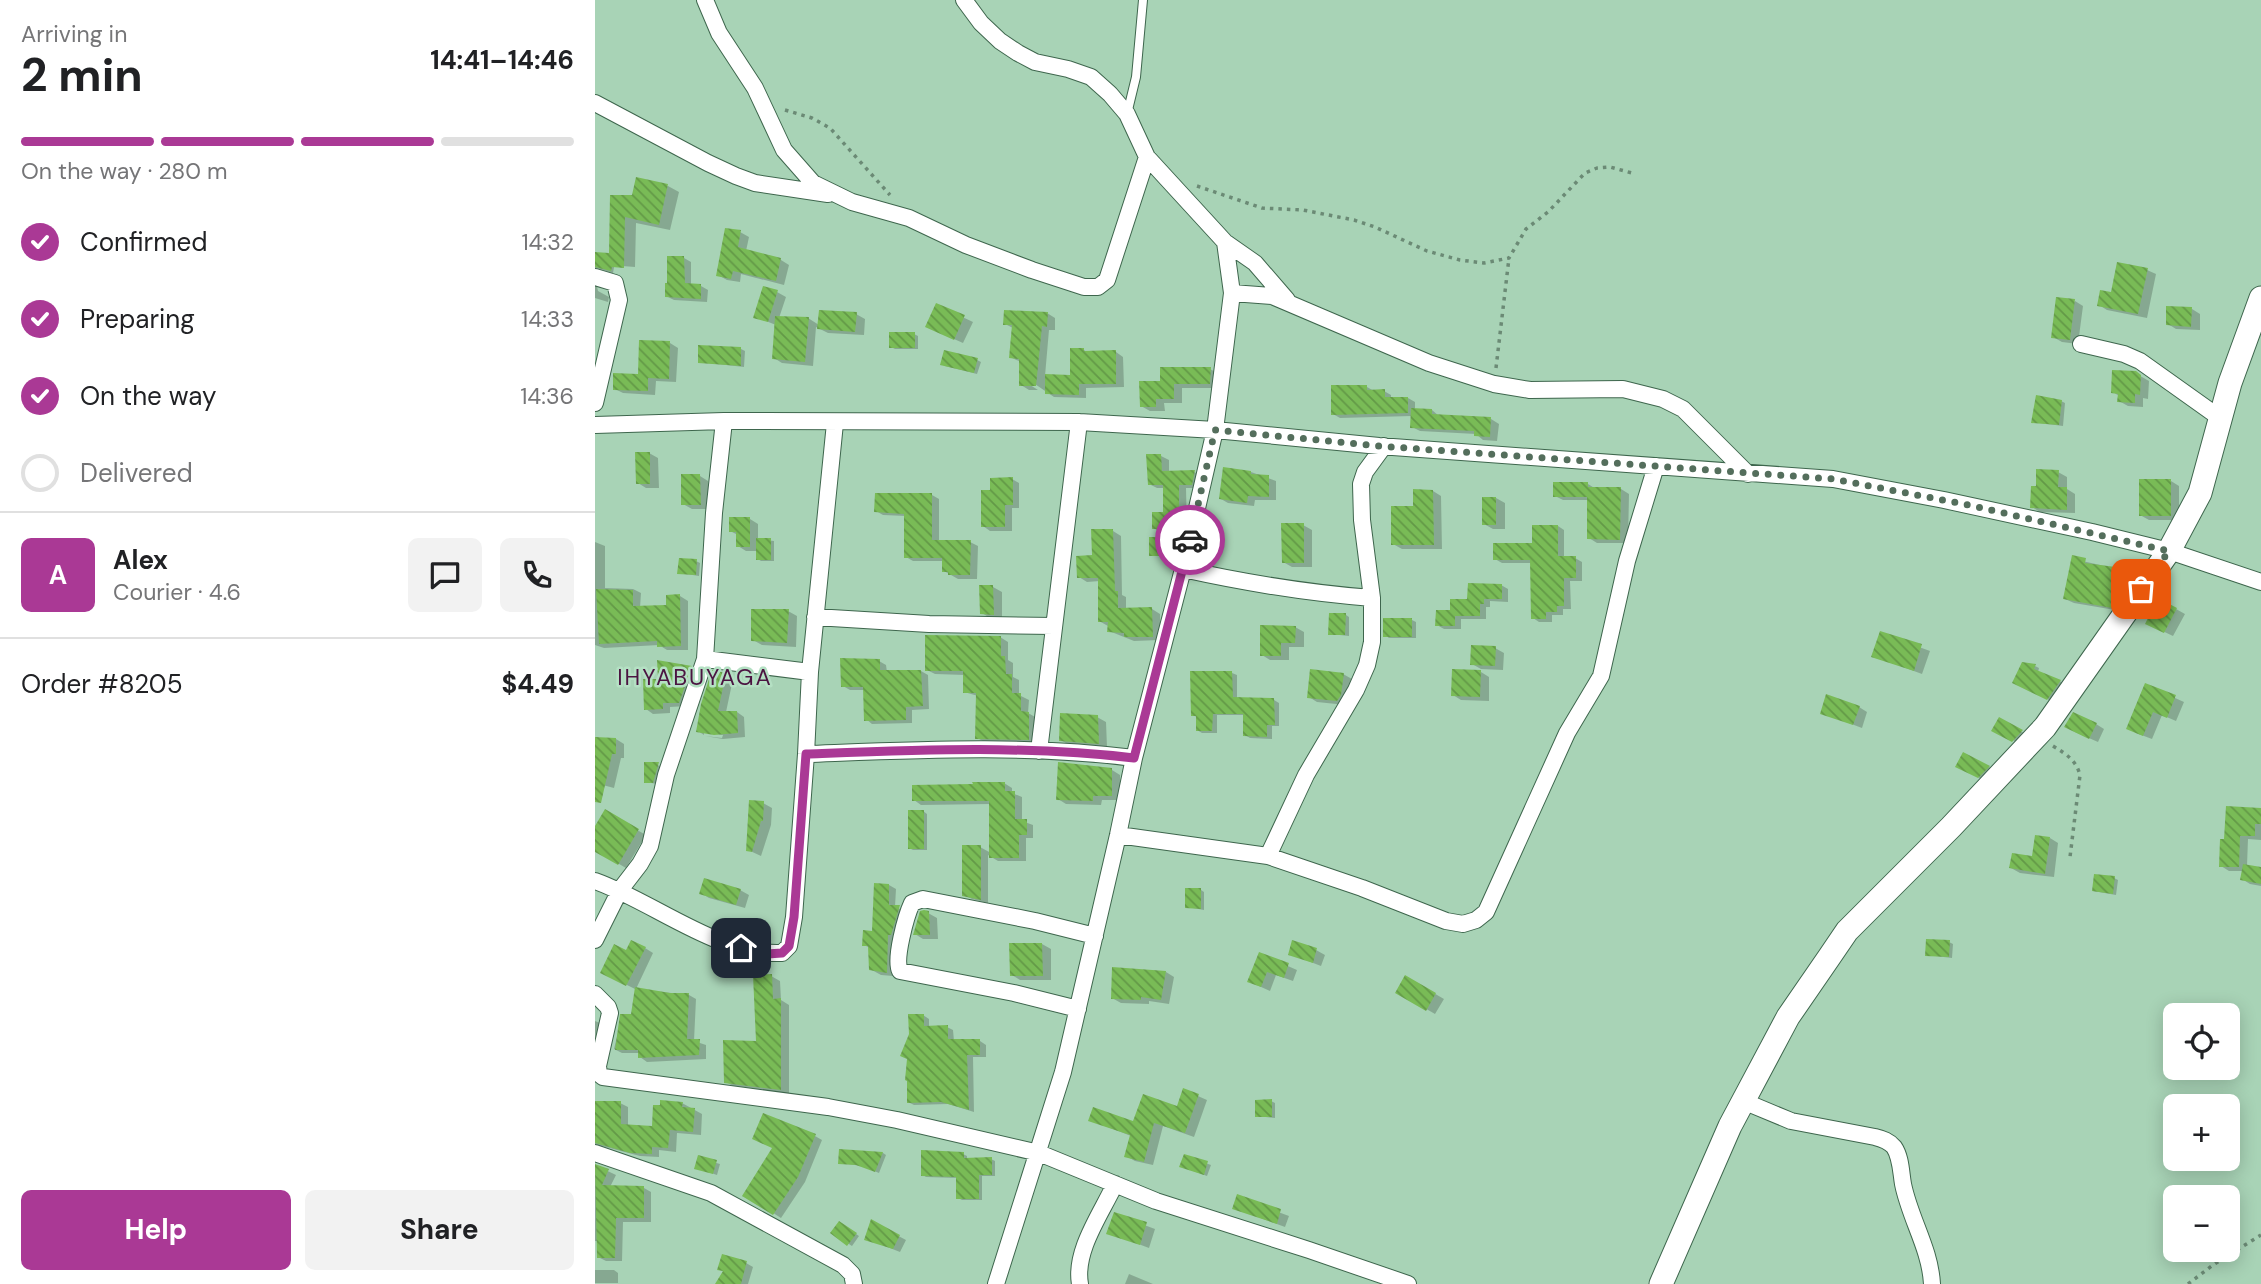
<!DOCTYPE html>
<meta charset="utf-8">
<style>
body{margin:0;font-family:"DM Sans",sans-serif;background:#f2f2f2;color:#202124;height:100vh;display:flex;flex-direction:column;font-size:26px;white-space:nowrap}
*{box-sizing:border-box;margin:0}
p{font-size:23px;color:#757577}
.icon{flex:none;width:38px;height:38px;fill:none;stroke:currentColor;stroke-width:2;stroke-linecap:round;stroke-linejoin:round}
.map{position:relative;flex:1;overflow:hidden}
.drawer{display:flex;flex-direction:column;background:#fff;width:595px}
.drawer>*{flex:none}
.fabs{position:absolute;left:1568px;top:1003px;display:grid;gap:14px}
.fabs a{display:grid;place-items:center;width:77px;height:77px;border-radius:10px;background:#fff;box-shadow:0 4px 18px #0003;font-size:35px}
.pin{position:absolute;display:grid;place-items:center;width:60px;height:60px;color:#fff;margin:-30px;border-radius:14px;box-shadow:0 4px 10px #0006}
.courier{position:absolute;display:grid;place-items:center;width:70px;height:70px;margin:-35px;border:5px solid #aa3995;border-radius:50%;background:#fff;color:#222;box-shadow:0 2px 9px #0007}
.overview em{font-style:normal;font-weight:700}
.overview div{display:flex;flex-direction:column-reverse}
.overview{display:flex;align-items:center;justify-content:space-between;height:119px;padding:0 21px}
h1{font-size:46px;font-weight:700;line-height:52px}
.bar{display:grid;grid-template-columns:repeat(4,1fr);gap:10px 7px;align-content:center;height:84px;padding:0 21px}
.bar i{height:9px;border-radius:5px;background:#e0e0e0}
.bar .selected{background:#aa3995}
.bar p{grid-column:span 4}
.line{display:flex;align-items:center;gap:18px;padding:0 21px;border-top:2px solid #e0e0e0}
.line div{flex:1}
.round{display:grid;place-items:center;flex:none;width:74px;height:74px;border-radius:10px;background:#f2f2f2}
ol{padding:0 21px;list-style:none}
li{display:flex;align-items:center;gap:21px;height:77px}
li p{margin-inline-start:auto}
li .icon{padding:7px;border-radius:50%;background:#aa3995;color:#fff;stroke-width:4}
li:last-child{color:#757577}
li i{width:38px;height:38px;border:4px solid #e0e0e0;border-radius:50%}
.cta{display:flex;gap:14px;margin-top:auto;padding:14px 21px}
.cta a{flex:1;height:80px;border-radius:10px;background:#aa3995;color:#fff;font-size:28px;font-weight:700;line-height:80px;text-align:center}
.cta a+a{background:#f2f2f2;color:#202124}
main{display:flex;flex:1;min-height:0}
.map>svg:first-child{display:block}
.shadow{fill:#0003}
.building{fill:url(#building-back-hatch)}
.lines{fill:none;stroke-linecap:round;stroke-linejoin:round}
.lane-casing{stroke:#3e664d;stroke-width:10}
.street-casing{stroke:#3e664d;stroke-width:18}
.secondary-casing{stroke:#3e664d;stroke-width:25}
.path{stroke:#6b8a75;stroke-width:3.5;stroke-dasharray:3.5 5;stroke-linecap:butt}
.lane{stroke:#fff;stroke-width:8}
.street{stroke:#fff;stroke-width:16}
.secondary{stroke:#fff;stroke-width:23}
.done{stroke:#546e5c;stroke-width:7;stroke-dasharray:0 12.6}
.route{stroke:#aa3995;stroke-width:9}
.labels{text-anchor:middle;stroke-width:5;stroke-linejoin:round;paint-order:stroke}
.quarter-label{font-size:23px;letter-spacing:2px;fill:#4b1441;stroke:#b4e0c3}
</style>
<main>
<section class="drawer">
<div class="overview"><div><h1>2 min</h1><p>Arriving in</p></div><em>14:41–14:46</em></div>
<div class="bar"><i class="selected"></i><i class="selected"></i><i class="selected"></i><i></i><p>On the way · 280 m</p></div>
<ol>
<li><svg class="icon" aria-label="check" viewBox="0 0 24 24"><path d="M5 12l5 5 9-10"/></svg>Confirmed<p>14:32</p></li>
<li><svg class="icon" aria-label="check" viewBox="0 0 24 24"><path d="M5 12l5 5 9-10"/></svg>Preparing<p>14:33</p></li>
<li><svg class="icon" aria-label="check" viewBox="0 0 24 24"><path d="M5 12l5 5 9-10"/></svg>On the way<p>14:36</p></li>
<li><i></i>Delivered</li>
</ol>
<div class="line" style="height:126px"><b class="round" style="background:#aa3995;color:#fff">A</b><div><b>Alex</b><p>Courier · 4.6</p></div><a class="round"><svg class="icon" aria-label="chat" viewBox="0 0 24 24"><path d="M4 5h16v11H9l-5 4z"/></svg></a><a class="round"><svg class="icon" aria-label="phone" viewBox="0 0 24 24"><path d="M5 4h4l2 5-3 2q2 4 5 5l2-3 5 2v4C11 20 4 13 5 4z"/></svg></a></div>
<div class="line" style="height:91px"><div>Order #8205</div><b>$4.49</b></div>
<div class="cta"><a>Help</a><a>Share</a></div>
</section>
<div class="map">
<svg width="1666" height="1284" viewBox="0 0 1666 1284">
<defs>
<pattern id="building-back-hatch" width="6" height="6" patternUnits="userSpaceOnUse" patternTransform="scale(1.75)"><rect width="6" height="6" fill="#79bb56"/><path d="M-1 5l2 2M0 0l6 6M5-1l2 2" fill="none" stroke="#639947"/></pattern>
</defs>
<rect width="100%" height="100%" fill="#a8d3b6"/>
<path class="shadow" d="M73,186L84,192L75,230L41,223L40,267L27,266L20,262L18,273H9L1,282L3,291L14,297L13,302L0,298V254L15,258L17,196L38,197Z
M145,232L154,237L151,251L186,260L194,265L189,285L146,274L145,282L132,280L123,275Z
M89,258L96,262V285L106,286L113,290L112,302L79,300L71,296Z
M1552,270L1561,274L1552,318L1512,310L1504,305Z
M182,292L191,297L184,318H213L224,325L261,314L270,319L269,335L233,333L221,327L218,366L187,363L179,358L181,325L161,317Z
M1480,301L1488,306L1483,344L1467,342L1458,337Z
M342,305L378,322L368,343L341,331Z
M1597,309L1605,314V330L1581,329L1573,324Z
M452,313L460,318V330H454L450,376L476,377L489,350L493,353L521,352L528,357L529,387L491,388V398L459,397L434,380L432,383L443,390H434L426,385V362L415,357L418,328L410,324Z
M319,334L323,336V349H300L296,347Z
M75,343L83,348L81,382L61,381L60,395L28,393L20,389L45,376Z
M146,349L150,351L149,367L104,362Z
M382,360L386,362L382,374L350,366Z
M615,369L624,374L623,388H587V403H569L570,411H555L546,406L567,382Z
M1540,373L1554,381L1553,399L1548,398V407L1533,406L1524,401V396L1518,392Z
M772,387L779,391H789L796,395V399L813,398L820,402V410H837L844,416L896,419L904,424L902,441L888,440L881,434L825,431L817,427V416L745,418L738,414Z
M1466,401L1470,403L1468,426L1437,422Z
M54,453L63,458L64,488H51L43,483Z
M566,456L574,460V473L599,472L607,476L604,488H591L592,532L566,533L559,528L569,513V488H562L554,484Z
M656,472L681,481V500H660L659,506L633,503L626,499Z
M1463,472L1472,477V489L1480,494V513L1445,512L1437,507L1443,488Z
M105,476L113,481L114,509H97L88,504Z
M417,479L424,483V508H417V531H395L388,526L397,491Z
M1576,481L1584,486V520H1554L1545,515Z
M993,484L1001,489H1026L1034,494L1033,543H1002L994,538V500H968L960,496Z
M838,491L846,496L847,549H807L798,544L819,508Z
M337,495L344,499V541L375,542L383,546L382,579H363L349,571V561H318L311,557V516L288,515L281,511Z
M889,498H901L910,503V529H898L889,524Z
M155,519L163,524V539L179,541V561H166L163,559V551H151L143,546V535L135,531Z
M708,525L717,530V567H697L688,562Z
M963,526L969,530V558H980L987,562V581H975L976,609H968V615H957V622H944L938,618L937,563H907L900,559L939,545Z
M518,531L526,536L527,595L531,597V610L557,609L565,614V640L539,641L514,631L513,626L504,621L505,581L492,582L484,577Z
M568,538L572,540V557L555,555Z
M0,542L10,546V588L38,589L46,593L45,608L73,606L85,596L93,601V650H72L64,645L9,648L0,645Z
M1478,559L1528,570L1536,575L1532,603L1526,611L1479,603L1470,599Z
M101,561L105,563L104,576L84,573Z
M906,585L913,589V602L895,601V607H891V619H866V629H849L842,625L874,601Z
M398,587L407,592V618H395L387,613Z
M1581,609L1590,614L1578,636L1561,628Z
M193,611L202,616L201,647L167,645L158,640Z
M751,615L754,617V636L735,634Z
M817,620L821,622V638H794L790,635Z
M700,627L709,632V647H694V660H675L667,655Z
M1286,633L1335,651L1327,674L1278,656Z
M405,637L413,642V660L418,663V677L424,680V695L434,700L433,713L442,718L441,743L390,742L382,738L383,696L369,692L370,675L340,674L332,670Z
M900,648L909,653L908,670L886,669L877,664Z
M284,661L291,665L292,672L326,671L333,675L334,709L317,710V723L277,724L271,719L270,690H255L248,686Z
M1428,664L1440,666L1444,668L1443,672L1469,683L1456,701L1419,682Z
M96,668L103,672L92,706L75,707V713L58,714L51,709L65,680Z
M886,672L894,677V701L866,700L858,695Z
M637,673L642,675V699L679,700L684,703V726H677V739L655,738L650,735V715H622V733H607L602,730L603,718L598,715Z
M130,674L138,679L131,712H142L149,717L150,737L128,739L110,736L127,738L128,735L109,732V735L103,731Z
M748,674L757,679L754,700L751,705L722,702L714,697Z
M1551,685L1589,702L1581,721L1567,715L1557,739L1541,733Z
M1264,707L1272,712L1267,728L1227,713Z
M502,717L511,722L512,747L474,745L466,740Z
M1404,720L1435,736L1427,745L1399,730Z
M1501,724L1509,729L1503,742L1480,732Z
M0,739H21L29,744V758H26L19,788L0,783Z
M51,764L67,766L62,784L51,782Z
M1394,767L1402,772L1392,782L1371,771Z
M517,770L525,775V800H507L506,805L471,804L463,799Z
M409,783L417,788V793L427,797V821L438,825V838H431V861H403L393,855V903L377,899L369,895L385,847L396,853V804L326,805L319,800Z
M168,803L177,808L176,825L166,856L153,850Z
M1666,809V840L1653,839L1652,866L1666,868V886L1655,884L1647,879L1648,871H1634L1626,866L1627,841Z
M328,811L332,814V850H318L314,848Z
M10,812L51,835L31,868L0,850V830Z
M1455,838L1463,843L1459,877L1425,873L1416,868L1438,858Z
M1519,878L1523,880L1521,895L1498,891Z
M294,885L301,889L300,907L311,911L300,938L298,976L286,975L275,969V948L269,945L279,933Z
M145,890L154,895L150,908L114,898L106,893Z
M606,890L609,892V910L592,907Z
M333,913L342,918L343,939H328L320,934Z
M1354,942L1358,944L1357,958L1332,955Z
M447,944L456,949V980H425L417,975Z
M50,948L58,953L41,989L94,995L101,999L99,1041L111,1045V1059L52,1062L45,1057V1053H27L19,1049L27,1016H37L42,990L16,977L32,952Z
M721,950L730,955L726,966L695,954Z
M665,954L702,970L698,981L681,975L675,991L655,982Z
M571,972L579,977L574,1004L554,1001V1004L526,1003L517,998Z
M176,976L185,981L186,1000L194,1005V1094L139,1087L130,1081L163,1043Z
M811,977L849,999L840,1014L802,992Z
M328,1015L334,1019V1028L352,1027L358,1030L359,1041H385L391,1045V1057H378L379,1112L353,1104L319,1105L313,1102Z
M0,1021L10,1025L0,1056Z
M589,1090L612,1100L599,1137L568,1126L558,1165L540,1161L531,1156L536,1136L495,1120L539,1123L583,1108Z
M676,1101L680,1103V1118L662,1116Z
M0,1103H25L33,1107V1126L59,1128L87,1103L107,1114L106,1135L82,1133L81,1152L64,1150V1157L45,1156L7,1146L0,1152Z
M220,1136L227,1140L210,1182L186,1218L150,1195L179,1148Z
M246,1151L288,1153L291,1155L284,1173L267,1166L245,1163Z
M368,1154L372,1156V1160L396,1159L400,1161V1176H387V1200H367L363,1198V1178L331,1177L328,1175Z
M590,1156L616,1165L612,1176L590,1168Z
M104,1158L125,1164L122,1175L101,1168Z
M0,1165L21,1175L15,1187L49,1188L56,1192V1222H28L27,1261H11L3,1257L4,1241H0Z
M643,1197L694,1216L690,1227L639,1208Z
M520,1214L560,1229L554,1248L514,1233Z
M277,1222L311,1240L305,1252L272,1239Z
M245,1223L264,1236L257,1246L237,1233Z
M151,1263L158,1267L153,1284H123L129,1272L124,1269Z
M0,1270H19L23,1273V1283H0Z
M534,1274L558,1284H530Z"/>
<path class="building" d="M41,177L73,184L64,225L30,217L29,268L17,267L16,271L0,267V252L14,253L15,195H37Z
M130,228L146,230L143,247L186,258L181,281L138,271L136,279L121,276Z
M72,256H89L90,283L106,284V299L70,297V283H72Z
M1522,262L1553,268L1543,314L1502,306L1505,290L1516,292Z
M168,286L183,290L173,322L158,318Z
M1461,297L1480,299L1475,340L1456,338Z
M341,303L370,315L359,340L330,327Z
M1571,306L1597,307L1596,327L1571,325Z
M224,310L262,312L260,332L222,329Z
M409,310L453,312L452,327L447,326L441,386H424V359L414,358L417,325H408Z
M180,316L214,317L210,362L177,359Z
M294,332H320V348H294Z
M44,340L75,341L74,379L53,378V391L18,390V373L43,374Z
M103,345L146,347V366L103,363Z
M475,348H489V351L521,350V384H484V395L450,394V374L475,375Z
M349,350L383,358L379,373L345,365Z
M565,367H616L615,384H579V399H561V407H545L544,381H565Z
M1517,370L1541,371L1546,375L1545,395L1540,394V403L1522,402L1523,394L1516,393Z
M736,385H772V390L790,389V397H813V413L736,415Z
M1441,395L1467,400L1464,425L1436,423Z
M816,408L837,409V414L896,417L895,437L879,436V431L815,428Z
M40,452H55V484H41Z
M551,454H566L567,471L600,470L597,485H584V529H557V512H568V485H553Z
M628,467L656,471V474L674,475V497L653,496L652,503L624,499Z
M1441,469L1464,470L1463,487H1472V510L1435,508L1436,486H1441Z
M86,474H105L106,505H86Z
M418,477V505H410V527H386V490H395V478Z
M1544,479H1576V516H1544Z
M958,482H993V487H1026L1025,540L992,539V497H958Z
M818,489L838,490L839,545H796V506H818Z
M280,493H337V540H376L375,575H353V572H347V558H309V514L279,512Z
M887,497H901V525H887Z
M134,517H155V547H141V532H134Z
M686,523H709V563H687Z
M937,525H963V556H981V578H969V606H962V612H951V619H936L935,560H898V543H937Z
M496,529H518L520,591H523V608L557,607L558,637H529V633L512,632L513,622H503V578H482L481,556L497,555Z
M554,537H568V556H554Z
M161,538H176V560H161Z
M1477,555L1491,558L1490,563L1528,568L1524,598L1517,608L1468,599Z
M84,558L102,559L101,575L82,574Z
M873,583L907,584V599H889V604H885V616H860V626H840L841,610H855V599H872Z
M384,585H398L399,615L385,614Z
M1,589L38,590V606L71,605V595L85,594L86,646L62,647V641L4,644Z
M1563,598L1582,608L1569,633L1550,624Z
M156,609H194L192,643L156,641Z
M734,613H751L750,635H733Z
M788,618H817V637H788Z
M665,625L701,626L700,643H686V656H665Z
M1285,631L1327,644L1319,671L1276,657Z
M330,635L406,636V656H410L411,674H417V693H426V711L434,712V740L380,739L381,693H368V671H330Z
M876,645L901,646L900,666L875,665Z
M245,658L285,659V670H326L328,706L311,707V720L269,721L268,687H246Z
M62,660L97,666L84,703H68V709L49,710L48,679H63Z
M1427,662L1441,664L1439,669L1466,680L1452,700L1417,683Z
M715,669L749,673L746,695L742,701L712,698Z
M857,669L886,670L885,697L856,696Z
M117,670L131,673L123,711H142L143,733L119,735L101,732L106,704Z
M595,671H637L638,697L679,698L680,725H672V737L648,736V714H618L617,731H601V716H596Z
M1550,683L1581,695L1572,718L1558,712L1548,736L1531,729Z
M1231,694L1265,706L1258,725L1225,714Z
M1478,712L1502,723L1494,739L1469,727Z
M465,713L503,715L504,744L464,741Z
M1404,717L1428,730L1417,742L1396,731Z
M0,737L21,738V754H17L6,803L0,802Z
M1368,752L1395,766L1383,778L1360,767Z
M49,762H64L58,783H49Z
M463,762L517,768V796H498V801L461,800Z
M377,782H410V791H420V819H432V835H424V858H394V801H317V785L378,784Z
M154,800L169,801L168,821H166L157,852L151,851Z
M1631,806L1666,808V824H1660V836H1645L1644,867H1624L1625,839H1629Z
M10,809L44,829L23,865L0,852V826Z
M313,810H329V849H313Z
M1440,835L1455,837L1450,874L1414,868L1417,853L1437,856Z
M367,845H386V900L367,896Z
M1648,864L1666,867V884L1645,880Z
M1499,874L1520,876L1518,894L1497,891Z
M109,878L146,889L141,905L104,894Z
M279,883L294,884V905H305L296,935H293L292,973L274,970L273,946H267L268,930L277,931Z
M590,888H606V909L590,908Z
M329,910L334,911L335,935H318L325,911Z
M1331,939L1355,940L1354,957L1330,956Z
M36,940L51,947L31,986L5,973L19,944L31,950Z
M697,940L722,948L718,963L693,955Z
M414,943H447L448,976H415Z
M664,952L694,963L689,978L672,972L666,987L652,982Z
M517,967L571,971L566,1000L546,997V1000L516,999Z
M177,974L178,999L186,998V1090L129,1083L128,1040L161,1041L158,975Z
M810,975L841,993L831,1011L800,993Z
M40,987L75,993H94L92,1039H105L104,1055L43,1058V1050H20L25,1014H36Z
M313,1014H329V1026L353,1025V1039H385V1055H372L374,1110L346,1102L312,1103V1081L310,1080L312,1059L305,1056L314,1034Z
M588,1088L604,1094L590,1133L559,1123L549,1162L529,1157L535,1135L493,1121L498,1107L538,1121L548,1094L582,1106Z
M677,1099V1117H660V1100Z
M65,1100L88,1102L87,1107L100,1108L98,1132L75,1130L73,1148L57,1147V1154L35,1153L0,1143V1101H26V1124L57,1126L58,1105H65Z
M168,1113L221,1134L203,1177L178,1215L147,1196L177,1148L157,1139Z
M244,1149L288,1152L280,1172L261,1165L243,1164Z
M326,1150L369,1152V1158L397,1157V1175H384V1199H361V1177L326,1176Z
M589,1154L613,1161L609,1175L584,1167Z
M103,1155L122,1160L118,1174L99,1169Z
M0,1164L14,1169L7,1185L49,1186V1218H21L20,1258H2Z
M642,1194L686,1209L682,1224L637,1209Z
M519,1212L552,1222L545,1245L511,1234Z
M276,1219L305,1235L298,1249L269,1240Z
M244,1221L262,1233L252,1246L235,1233Z
M127,1254L152,1261L146,1284H120L128,1271L122,1270Z"/>
<g class="lines">
<defs>
<path id="lane" d="M532,114L541,77L548,0"/>
<path id="street" d="M110,0L124,33L160,88L189,150L218,183L257,202L314,218L371,245L437,270L489,287H503L512,280L552,157
M369,0L386,23L405,41L423,53L440,62L473,69L496,77L515,94L532,114L552,157L630,242L637,293L620,430L588,569L539,758L523,835L468,1072L401,1284
M0,103L113,163L141,176L160,183L233,194
M630,242L660,263L692,300
M0,277L20,283L24,300L0,403
M637,293L677,296L834,363L899,384L935,390L1028,389L1068,399L1088,409L1153,474
M1486,344L1529,354L1545,361L1625,418
M0,425L129,421L484,422L620,430L784,446L1238,479L1349,500L1497,532L1574,551L1666,582
M588,569C651,583 712,593 777,598
M220,617L334,624L459,626
M110,659L215,672
M444,751L484,422
M211,754C320,750 431,744 539,758
M523,835L673,856L767,888L851,921L868,924L881,920L891,912L972,733L1006,676L1032,561L1061,466
M673,856L711,775L761,690L772,665L777,642V598L767,520L766,484L770,472L789,446
M0,881C59,902 123,956 187,953L194,946L199,917L211,754L215,672L240,423
M0,940L25,890L45,864L55,846L71,775L110,659L119,513L129,421
M0,994L13,1007L15,1013L3,1066L4,1074L8,1077L233,1107L302,1120L444,1153L561,1201L714,1250L813,1284
M483,1009L419,993L305,971C299,959 311,916 317,903L328,899L440,921L500,936
M1148,1101L1196,1121L1280,1137C1288,1139 1294,1141 1299,1147C1306,1157 1306,1173 1308,1184C1315,1219 1335,1248 1337,1284
M0,1153L116,1193L248,1265L257,1274L259,1284
M485,1284C479,1251 506,1214 520,1184"/>
<path id="secondary" d="M1066,1284L1135,1126L1193,1017L1235,956L1252,931L1356,827L1450,727L1574,551L1605,493L1635,383L1666,298"/>
</defs>
<use href="#lane" class="lane-casing"/>
<use href="#street" class="street-casing"/>
<use href="#secondary" class="secondary-casing"/>
<path class="path" d="M190,110L217,118L235,128L295,195
M602,186L667,208L708,210L759,220L780,227L832,251L865,260L889,263L914,258L931,229L953,212L990,173L1002,168L1015,167L1037,173
M901,368L914,258
M1458,746C1471,754 1481,760 1485,775L1475,857
M1593,1284L1618,1265L1666,1235"/>
<use href="#lane" class="lane"/>
<use href="#street" class="street"/>
<use href="#secondary" class="secondary"/>
</g>
<g class="lines">
<path class="done" d="M595,540L620,430L784,446L1238,479L1374,505L1574,551L1546,589"/>
<path class="route" d="M146,948L172,954L187,953L194,946L199,917L211,754C320,750 431,745 539,758L595,540"/>
</g>
<g class="labels">
<g class="quarter-label">
<text x="100" y="685">IHYABUYAGA</text>
</g>
</g>
</svg>
<div class="fabs">
<a><svg class="icon" aria-label="locate" viewBox="0 0 24 24"><circle cx="12" cy="12" r="6"/><path d="M12 2v4M12 18v4M2 12h4M18 12h4"/></svg></a>
<a>+</a>
<a>−</a>
</div>
<div class="pin" style="left:1546px;top:589px;background:#ea580c"><svg class="icon" aria-label="bag" viewBox="0 0 24 24"><path d="M5 8h14l-1 12H6zM9 8a3 3 0 0 1 6 0"/></svg></div>
<div class="pin" style="left:146px;top:948px;background:#1f2937"><svg class="icon" aria-label="home" viewBox="0 0 24 24"><path d="M3 11l9-7 9 7M6 9v11h12V9"/></svg></div>
<div class="courier" style="left:595px;top:540px"><svg class="icon" aria-label="car" viewBox="0 0 24 24"><path d="M5 17H2v-5l4-1 3-4h7l3 4 3 1v5h-3M9 17h6M6 11h13"/><circle cx="7" cy="17" r="2"/><circle cx="17" cy="17" r="2"/></svg></div>
</div>
</main>
